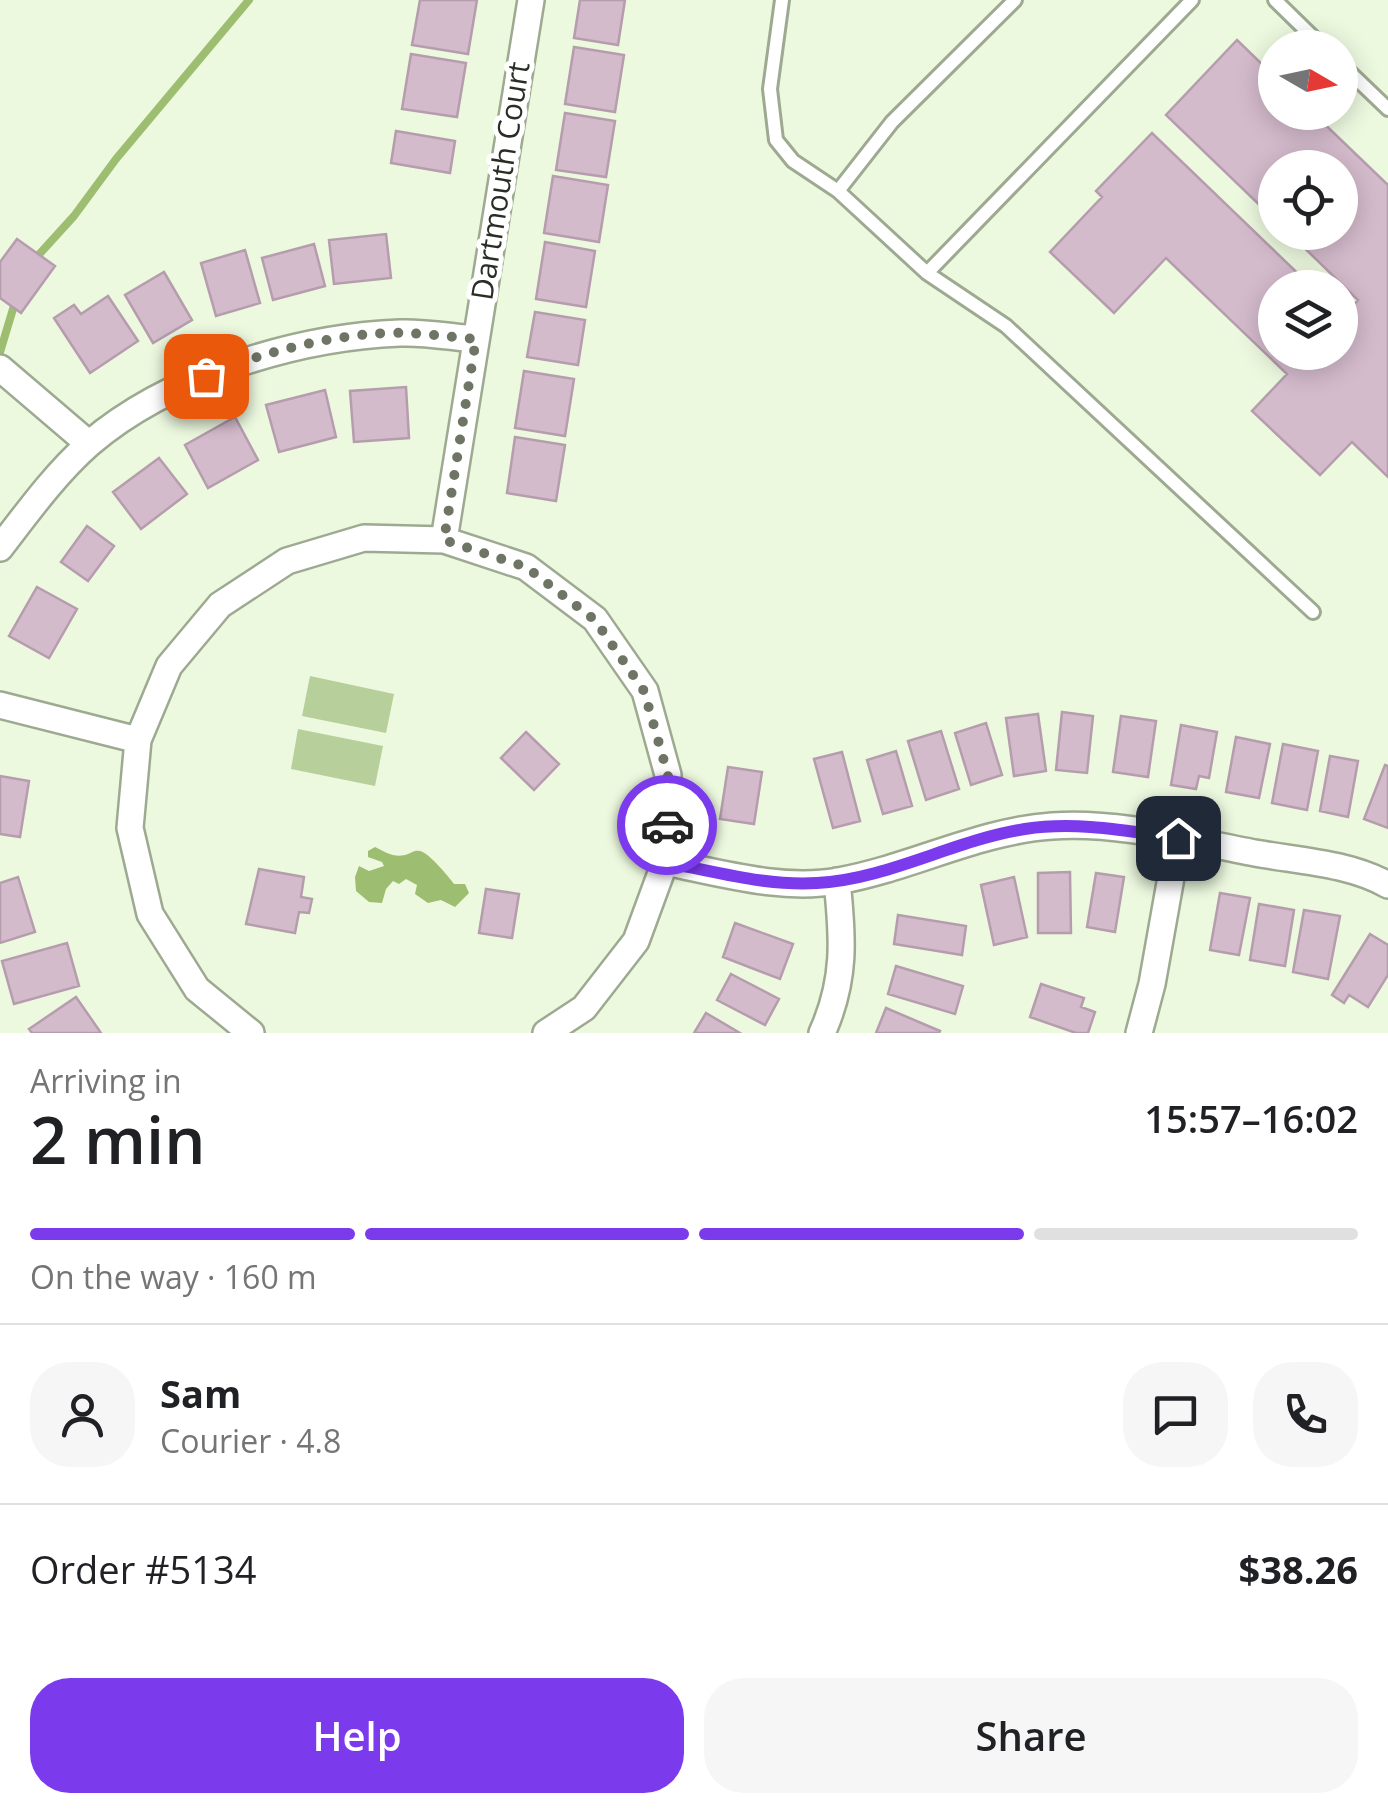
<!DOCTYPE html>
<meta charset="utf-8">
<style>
body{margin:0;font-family:"Open Sans",sans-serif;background:#f6f6f6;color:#202124;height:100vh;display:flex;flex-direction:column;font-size:38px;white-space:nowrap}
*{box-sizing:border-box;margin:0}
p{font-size:32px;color:#757577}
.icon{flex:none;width:55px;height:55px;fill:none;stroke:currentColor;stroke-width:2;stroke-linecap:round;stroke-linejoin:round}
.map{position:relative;height:1033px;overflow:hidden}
.details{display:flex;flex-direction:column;background:#fff;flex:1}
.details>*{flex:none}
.needle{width:65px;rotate:99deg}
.fabs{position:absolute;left:1258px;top:30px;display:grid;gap:20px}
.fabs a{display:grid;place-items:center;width:100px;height:100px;border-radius:50%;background:#fff;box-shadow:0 5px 25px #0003;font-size:50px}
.pin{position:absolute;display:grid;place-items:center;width:85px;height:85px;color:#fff;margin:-42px;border-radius:20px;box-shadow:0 5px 15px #0006}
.courier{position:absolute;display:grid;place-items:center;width:100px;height:100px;margin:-50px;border:8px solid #7c3aed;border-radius:50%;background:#fff;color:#222;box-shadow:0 2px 12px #0007}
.head em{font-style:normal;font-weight:600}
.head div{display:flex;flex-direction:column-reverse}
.head{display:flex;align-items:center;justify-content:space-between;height:170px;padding:0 30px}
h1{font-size:65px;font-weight:600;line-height:75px}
.bar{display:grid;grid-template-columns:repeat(4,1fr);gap:15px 10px;align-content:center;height:120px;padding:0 30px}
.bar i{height:12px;border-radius:8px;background:#e0e0e0}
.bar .on{background:#7c3aed}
.bar p{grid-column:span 4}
.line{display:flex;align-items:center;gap:25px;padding:0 30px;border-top:2px solid #e0e0e0}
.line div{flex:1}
.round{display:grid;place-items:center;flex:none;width:105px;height:105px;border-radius:40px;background:#f6f6f6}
.button{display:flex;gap:20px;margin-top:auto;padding:20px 30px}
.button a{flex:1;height:115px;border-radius:40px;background:#7c3aed;color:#fff;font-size:40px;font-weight:600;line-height:115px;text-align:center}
.button a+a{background:#f6f6f6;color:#202124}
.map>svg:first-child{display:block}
.green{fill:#b7cf9a}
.water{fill:#9dbd71}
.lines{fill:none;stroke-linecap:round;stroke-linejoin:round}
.stream{stroke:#9dbd71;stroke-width:8}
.building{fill:#d4bbcc;stroke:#b59dad;stroke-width:2.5}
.service-casing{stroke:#9ea991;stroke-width:18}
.minor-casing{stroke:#9ea991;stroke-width:30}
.service{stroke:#fff;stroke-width:12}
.minor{stroke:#fff;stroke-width:25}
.done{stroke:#6e7565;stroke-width:10;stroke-dasharray:0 18}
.route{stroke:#7c3aed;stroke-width:12}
.labels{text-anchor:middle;stroke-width:10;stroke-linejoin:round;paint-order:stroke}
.street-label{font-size:30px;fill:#292e24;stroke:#fff}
</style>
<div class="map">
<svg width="1388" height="1033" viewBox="0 0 1388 1033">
<rect width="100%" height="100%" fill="#edf9df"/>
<path class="green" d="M310,676L394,694L386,733L302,716Z
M298,729L383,746L375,786L291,769Z"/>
<path class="water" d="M375,847C385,852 394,858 405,855C413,853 413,850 420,851C428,852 449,877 454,884H465L469,893L455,907L441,900L428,903L415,894L417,885L406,879L399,884L393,881L386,889L382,903L369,902L356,891L355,877L359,866L369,871L384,866L382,862L368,857V851Z"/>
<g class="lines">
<path class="stream" d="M34,260L74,216L116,159L249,0
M0,352L16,299"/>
</g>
<path class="building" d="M420,0H477L468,54L412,45Z
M580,0H625L618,45L574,38Z
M1237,40L1275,77V112H1312L1388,185V477L1352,442L1320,475L1252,411L1287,374L1166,258L1114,313L1050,252L1102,197L1096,191L1152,133L1313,288H1275V352H1340V314L1343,317L1358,300L1288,232H1340V168H1275V220L1166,115Z
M574,47L624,55L615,112L565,104Z
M411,54L466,63L457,117L402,109Z
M565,113L615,121L606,177L556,170Z
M396,131L455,141L450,173L391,163Z
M553,176L608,185L599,242L544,233Z
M386,234L391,278L334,284L329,240Z
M17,239L55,266L21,313L0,298V262Z
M545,242L595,251L586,307L536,299Z
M314,244L325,286L273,300L262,258Z
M245,250L260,303L216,316L201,263Z
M164,272L192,320L153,343L125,295Z
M108,296L138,341L90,373L54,318L74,305L81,314Z
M535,312L585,320L578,365L527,357Z
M524,371L574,379L565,436L515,428Z
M406,387L409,438L354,442L350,391Z
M325,390L336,437L279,452L266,405Z
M235,417L258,460L208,488L185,445Z
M515,437L565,445L556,501L507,493Z
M159,458L187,494L141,529L113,492Z
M87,526L114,546L88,581L61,562Z
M37,587L77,609L49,658L9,636Z
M1062,712L1093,716L1087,773L1056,770Z
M1038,714L1046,771L1014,776L1006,718Z
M1121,716L1156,721L1148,777L1113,772Z
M986,723L1002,775L971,785L955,733Z
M1181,725L1217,732L1209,778L1199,776L1196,789L1171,785Z
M941,731L959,789L926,800L908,741Z
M526,732L559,764L534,790L501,758Z
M1236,737L1270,744L1259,798L1226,792Z
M1283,744L1318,751L1307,810L1272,803Z
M896,751L912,806L883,814L867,760Z
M842,752L860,821L833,828L814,759Z
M1330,756L1358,761L1348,817L1320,811Z
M1385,765L1388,766V828L1364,819Z
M728,767L762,772L754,824L720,819Z
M0,776L29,781L20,837L0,834Z
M259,869L304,877L301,897L312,899L309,913L299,912L295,933L246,924Z
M1070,872L1071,933H1038V873Z
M1096,873L1124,877L1115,932L1087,927Z
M18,877L35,932L0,943V883Z
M1014,877L1027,937L994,945L981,885Z
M486,889L519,894L512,938L479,933Z
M1220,893L1250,898L1239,955L1210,950Z
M1259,904L1294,910L1285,966L1250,960Z
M1304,910L1340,916L1328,979L1293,972Z
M898,915L966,926L962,955L894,944Z
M735,923L793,944L780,979L723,957Z
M1370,934L1388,945V975L1368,1007L1349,995L1344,1003L1332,995Z
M67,943L79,986L14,1004L2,961Z
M896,966L963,986L955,1014L888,994Z
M731,974L779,999L765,1025L717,1000Z
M1041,984L1084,998L1081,1007L1095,1012L1088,1033H1076L1030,1017Z
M76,997L101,1033H32L29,1029Z
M886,1008L940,1031L939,1033H876Z
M706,1013L740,1033H694Z"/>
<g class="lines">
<defs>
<path id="service" d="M782,0L770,89L776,140L793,161L838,191L927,273L1006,326L1313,612
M1275,0L1324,48
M1340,63L1388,109
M838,191L892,122L1015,0
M927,273L1192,0"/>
<path id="minor" d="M0,368L89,444
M444,540L531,0
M0,548C27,513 55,474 89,444C168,376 297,337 400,333C425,332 451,337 476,339
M0,705L138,740
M665,862C721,873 781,891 838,881C911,868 978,831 1052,826C1119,821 1190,841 1255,853C1299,861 1349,863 1388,885
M251,1033L197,989L150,914L130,828L138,740L169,666L220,605L287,561L364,538L444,540L526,567L595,619L645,691L668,775L665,862L636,941L584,1008L546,1033
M822,1033C846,980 843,938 837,881
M1139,1033L1152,984L1178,838"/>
</defs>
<use href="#service" class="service-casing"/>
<use href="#minor" class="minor-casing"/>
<use href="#service" class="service"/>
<use href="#minor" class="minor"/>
</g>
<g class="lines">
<path class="done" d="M206,376C260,352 346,331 405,333C429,334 452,337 476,339L444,540L526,567L595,620L644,691L668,775L667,825"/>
<path class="route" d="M667,825L665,862C715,872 766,886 817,883C889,879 954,840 1025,829C1076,821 1127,831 1178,838"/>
</g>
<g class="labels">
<g class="street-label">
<text transform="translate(501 181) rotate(-81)" y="10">Dartmouth Court</text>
</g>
</g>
</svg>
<div class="fabs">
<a><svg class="needle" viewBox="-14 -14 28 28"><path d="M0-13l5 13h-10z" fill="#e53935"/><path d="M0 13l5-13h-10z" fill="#757577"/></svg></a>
<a><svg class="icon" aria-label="locate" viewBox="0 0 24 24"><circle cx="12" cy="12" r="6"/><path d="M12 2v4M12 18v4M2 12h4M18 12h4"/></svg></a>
<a><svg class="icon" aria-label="layers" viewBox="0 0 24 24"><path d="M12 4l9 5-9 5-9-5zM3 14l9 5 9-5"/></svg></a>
</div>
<div class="pin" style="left:206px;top:376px;background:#ea580c"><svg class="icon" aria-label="bag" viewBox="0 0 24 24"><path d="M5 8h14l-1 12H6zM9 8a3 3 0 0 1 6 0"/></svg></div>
<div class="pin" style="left:1178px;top:838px;background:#1f2937"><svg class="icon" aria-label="home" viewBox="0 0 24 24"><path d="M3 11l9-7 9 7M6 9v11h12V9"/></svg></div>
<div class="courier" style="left:667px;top:825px"><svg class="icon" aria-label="car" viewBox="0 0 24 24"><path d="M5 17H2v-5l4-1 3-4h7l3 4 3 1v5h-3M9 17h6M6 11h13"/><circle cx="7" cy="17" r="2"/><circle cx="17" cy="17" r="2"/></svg></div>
</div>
<section class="details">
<div class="head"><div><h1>2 min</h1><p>Arriving in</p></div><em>15:57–16:02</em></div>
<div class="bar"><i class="on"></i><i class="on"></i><i class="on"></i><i></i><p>On the way · 160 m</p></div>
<div class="line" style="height:180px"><a class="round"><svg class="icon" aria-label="person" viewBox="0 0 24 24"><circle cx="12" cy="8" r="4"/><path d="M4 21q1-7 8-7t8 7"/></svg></a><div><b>Sam</b><p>Courier · 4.8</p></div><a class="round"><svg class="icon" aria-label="chat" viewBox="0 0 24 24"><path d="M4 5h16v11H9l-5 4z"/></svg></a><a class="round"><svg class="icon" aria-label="phone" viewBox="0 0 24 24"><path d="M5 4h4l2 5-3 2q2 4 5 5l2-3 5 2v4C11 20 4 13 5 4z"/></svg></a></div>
<div class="line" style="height:130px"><div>Order #5134</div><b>$38.26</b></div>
<div class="button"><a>Help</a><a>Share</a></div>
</section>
